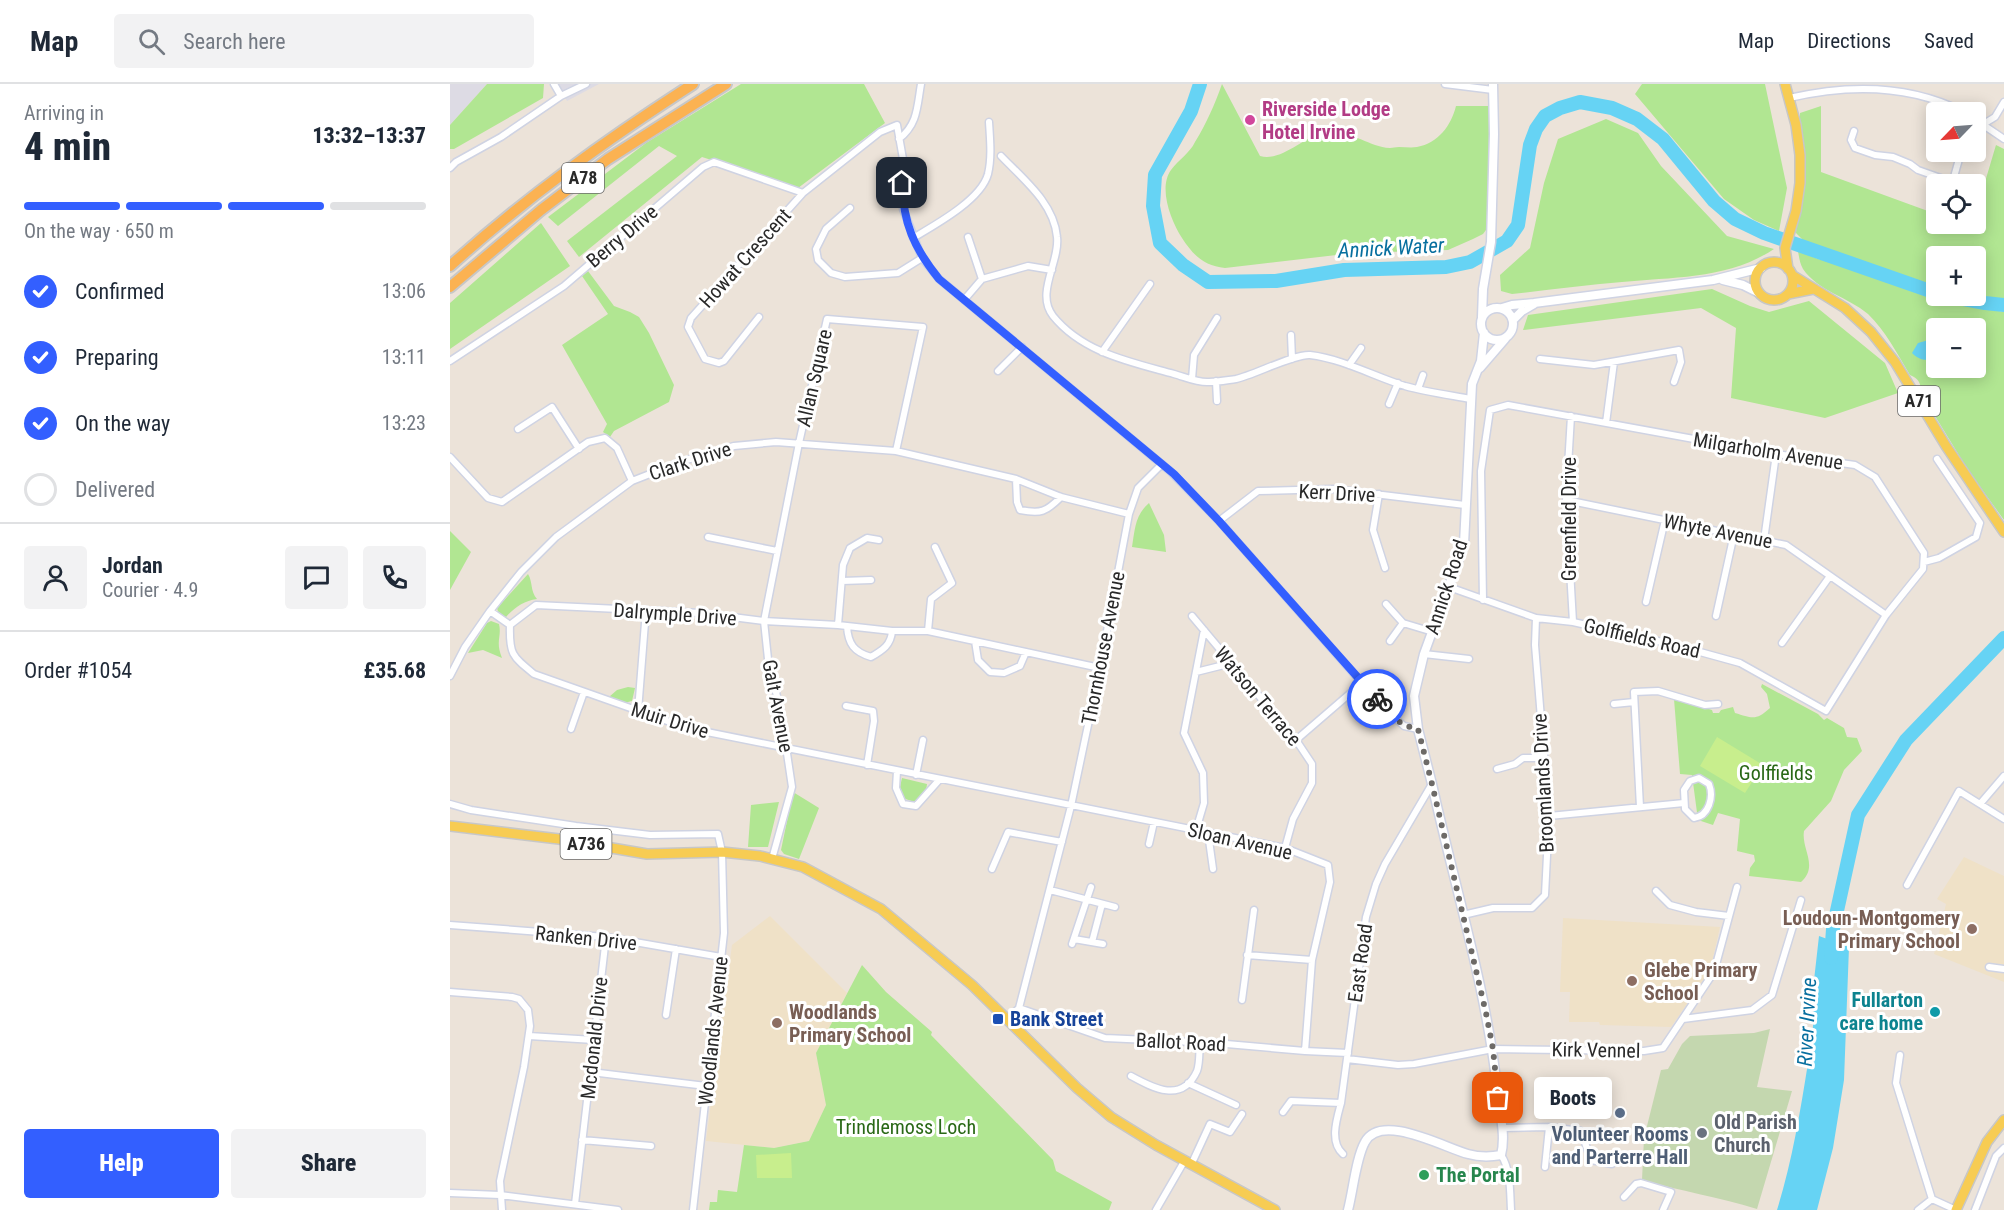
<!DOCTYPE html>
<meta charset="utf-8">
<style>
body{margin:0;font-family:"Roboto Condensed",sans-serif;background:#f2f2f3;color:#1f2937;height:100vh;display:flex;flex-direction:column;font-size:22px;white-space:nowrap}
*{box-sizing:border-box;margin:0}
p{font-size:20px;color:#747a83}
.icon{flex:none;width:33px;height:33px;fill:none;stroke:currentColor;stroke-width:2;stroke-linecap:round;stroke-linejoin:round}
.map{position:relative;flex:1;overflow:hidden}
.sheet{display:flex;flex-direction:column;background:#fff;width:450px}
.sheet>*{flex:none}
.needle{width:39px;rotate:245deg}
.tools{position:absolute;left:1476px;top:18px;display:grid;gap:12px}
.tools a{display:grid;place-items:center;width:60px;height:60px;border-radius:6px;background:#fff;box-shadow:0 3px 15px #0003;font-size:30px}
.pin{position:absolute;display:grid;place-items:center;width:51px;height:51px;color:#fff;margin:-26px;border-radius:12px;box-shadow:0 3px 9px #0006}
.courier{position:absolute;display:grid;place-items:center;width:60px;height:60px;margin:-30px;border:4px solid #335fff;border-radius:50%;background:#fff;color:#222;box-shadow:0 2px 8px #0007}
.bubble{position:absolute;height:42px;border-radius:6px;background:#fff;box-shadow:0 3px 15px #0003;font-size:20px;font-weight:800;line-height:42px;text-align:center}
.overview em{font-style:normal;font-weight:800}
.overview div{display:flex;flex-direction:column-reverse}
.overview{display:flex;align-items:center;justify-content:space-between;height:102px;padding:0 24px}
h1{font-size:39px;font-weight:800;line-height:45px}
.bar{display:grid;grid-template-columns:repeat(4,1fr);gap:9px 6px;align-content:center;height:72px;padding:0 24px}
.bar i{height:8px;border-radius:4px;background:#e0e1e3}
.bar .active{background:#335fff}
.bar p{grid-column:span 4}
.line{display:flex;align-items:center;gap:15px;padding:0 24px;border-top:2px solid #e0e1e3}
.line div{flex:1}
.round{display:grid;place-items:center;flex:none;width:63px;height:63px;border-radius:6px;background:#f2f2f3}
ol{padding:0 24px;list-style:none}
li{display:flex;align-items:center;gap:18px;height:66px}
li p{margin-inline-start:auto}
li .icon{padding:6px;border-radius:50%;background:#335fff;color:#fff;stroke-width:4}
li:last-child{color:#747a83}
li i{width:33px;height:33px;border:3px solid #e0e1e3;border-radius:50%}
.primary-button{display:flex;gap:12px;margin-top:auto;padding:12px 24px}
.primary-button a{flex:1;height:69px;border-radius:6px;background:#335fff;color:#fff;font-size:24px;font-weight:800;line-height:69px;text-align:center}
.primary-button a+a{background:#f2f2f3;color:#1f2937}
header{display:flex;align-items:center;gap:36px;box-sizing:border-box;height:84px;padding:0 30px;background:#fff;border-bottom:2px solid #e0e1e3}
header strong{font-size:28px}
nav{display:flex;gap:33px;margin-inline-start:auto;font-size:21px}
.search{width:420px;height:54px;background:#f2f2f3;display:flex;align-items:center;gap:15px;box-sizing:border-box;padding:0 21px;border-radius:6px;color:#747a83;font-size:22px}
main{display:flex;flex:1;min-height:0}
.map>svg:first-child{display:block}
.industrial{fill:#dddbe4}
.education{fill:#efe1c7}
.green{fill:#b1e692;fill-rule:evenodd}
.cemetery{fill:#c4d7af}
.pitch{fill:#c8ee8d}
.water{fill:#66d3f4}
.lines{fill:none;stroke-linecap:round;stroke-linejoin:round}
.river{stroke:#66d3f4;stroke-width:14}
.minor-casing{stroke:#cfd3e3;stroke-width:9}
.secondary-casing{stroke:#cfd3e3;stroke-width:11}
.primary-casing{stroke:#c7c7c7;stroke-width:12}
.trunk-casing{stroke:#c7c7c7;stroke-width:14}
.minor{stroke:#fff;stroke-width:6}
.secondary{stroke:#fff;stroke-width:8}
.primary{stroke:#f7cc53;stroke-width:9}
.trunk{stroke:#fbb252;stroke-width:10}
.done{stroke:#6d6a67;stroke-width:6;stroke-dasharray:0 10.8}
.route{stroke:#335fff;stroke-width:8}
.hotel-dot{fill:#d1479c;stroke:#fff;stroke-width:2}
.education-dot{fill:#8d6e63;stroke:#fff;stroke-width:2}
.culture-dot{fill:#0f9aa8;stroke:#fff;stroke-width:2}
.transit-dot{fill:#1a4fb4;stroke:#fff;stroke-width:2}
.service-dot{fill:#5c6f8a;stroke:#fff;stroke-width:2}
.worship-dot{fill:#6b7280;stroke:#fff;stroke-width:2}
.leisure-dot{fill:#2e9e5b;stroke:#fff;stroke-width:2}
.labels{text-anchor:middle;stroke-width:6;stroke-linejoin:round;paint-order:stroke}
.shield{fill:#fff;stroke:#696969;stroke-width:1.5}
.shield-label{font-size:18px;font-weight:bold;fill:#292929}
.hotel-label{font-size:20px;font-weight:bold;fill:#b23c85;stroke:#fff;text-anchor:start}
.street-label{font-size:20px;fill:#292929;stroke:#fff}
.park-label{font-size:20px;fill:#296816;stroke:#fff}
.education-label{font-size:20px;font-weight:bold;fill:#785e54;stroke:#fff;text-anchor:start}
.culture-label{font-size:20px;font-weight:bold;fill:#0d838f;stroke:#fff;text-anchor:end}
.transit-label{font-size:20px;font-weight:bold;fill:#164399;stroke:#fff;text-anchor:start}
.worship-label{font-size:20px;font-weight:bold;fill:#5b616d;stroke:#fff;text-anchor:start}
.service-label{font-size:20px;font-weight:bold;fill:#4e5e75;stroke:#fff}
.leisure-label{font-size:20px;font-weight:bold;fill:#27864d;stroke:#fff;text-anchor:start}
.water-label{font-size:21px;font-style:italic;fill:#076f9f;stroke:#fff}
</style>
<header>
<strong>Map</strong>
<div class="search"><svg class="icon" aria-label="search" viewBox="0 0 24 24"><circle cx="10" cy="10" r="6"/><path d="M15 15l6 6"/></svg>Search here</div>
<nav><a>Map</a><a>Directions</a><a>Saved</a></nav>
</header>
<main>
<section class="sheet">
<div class="overview"><div><h1>4 min</h1><p>Arriving in</p></div><em>13:32–13:37</em></div>
<div class="bar"><i class="active"></i><i class="active"></i><i class="active"></i><i></i><p>On the way · 650 m</p></div>
<ol>
<li><svg class="icon" aria-label="check" viewBox="0 0 24 24"><path d="M5 12l5 5 9-10"/></svg>Confirmed<p>13:06</p></li>
<li><svg class="icon" aria-label="check" viewBox="0 0 24 24"><path d="M5 12l5 5 9-10"/></svg>Preparing<p>13:11</p></li>
<li><svg class="icon" aria-label="check" viewBox="0 0 24 24"><path d="M5 12l5 5 9-10"/></svg>On the way<p>13:23</p></li>
<li><i></i>Delivered</li>
</ol>
<div class="line" style="height:108px"><a class="round"><svg class="icon" aria-label="person" viewBox="0 0 24 24"><circle cx="12" cy="8" r="4"/><path d="M4 21q1-7 8-7t8 7"/></svg></a><div><b>Jordan</b><p>Courier · 4.9</p></div><a class="round"><svg class="icon" aria-label="chat" viewBox="0 0 24 24"><path d="M4 5h16v11H9l-5 4z"/></svg></a><a class="round"><svg class="icon" aria-label="phone" viewBox="0 0 24 24"><path d="M5 4h4l2 5-3 2q2 4 5 5l2-3 5 2v4C11 20 4 13 5 4z"/></svg></a></div>
<div class="line" style="height:78px"><div>Order #1054</div><b>£35.68</b></div>
<div class="primary-button"><a>Help</a><a>Share</a></div>
</section>
<div class="map">
<svg width="1554" height="1126" viewBox="0 0 1554 1126">
<rect width="100%" height="100%" fill="#ece3d9"/>
<path class="industrial" d="M0,0H37L0,41Z
M108,0H149L117,17Z"/>
<path class="education" d="M1514,773L1554,792V898L1484,870L1496,820L1487,815Z
M320,832L397,909L366,969L376,1021L359,1057L324,1064L256,1057L282,861Z
M1113,834L1270,843L1260,887L1221,943L1150,941L1149,938H1119L1120,908H1110Z"/>
<path class="green" d="M37,0H94L93,14L4,65H0V41Z
M291,0H414L435,39L348,104L252,73L129,173L117,157L227,72L209,62L108,142L98,133L196,59Z
M772,0L810,72C832,78 852,53 874,49C900,44 916,62 940,64C943,64 945,63 949,63C955,63 961,64 967,63C988,59 1001,42 1006,22H1040L1039,96L1036,146L1033,150L1023,155L998,166L938,168L917,164L895,170L775,184C754,182 743,171 732,154C721,137 708,104 721,86C728,76 740,69 745,58C756,40 765,20 772,0Z
M1192,0H1315L1337,104L1329,147L1304,136L1274,115L1185,10Z
M1371,22V88L1486,130V140H1513L1521,142L1522,140H1526V128L1546,61L1554,65V217L1544,220L1513,212H1526V172H1486V204L1440,192L1361,164L1346,149L1350,99V29Z
M1156,35L1188,49L1211,82L1277,152L1324,165C1279,195 1224,193 1172,198C1135,201 1098,206 1062,210L1051,207L1050,191L1080,164L1094,99L1108,55Z
M91,139L120,182L0,265V219Z
M1348,167L1368,175L1420,188L1488,216L1554,228V436L1518,386L1471,309C1471,299 1469,295 1460,291C1448,271 1435,246 1418,230C1398,213 1368,207 1353,185C1350,180 1349,173 1348,167ZM1486,244H1526V284H1486Z
M138,187L164,222L180,228L189,233L199,249L224,301L219,318L164,347L160,353L153,348L157,340L112,261L158,230L132,192Z
M1262,205L1300,222L1319,228L1359,217L1435,279L1448,309L1375,334L1281,314L1286,244L1251,224L1073,246L1078,231Z
M699,419L714,451L716,468L682,463C685,445 685,431 699,419Z
M0,447L21,468L0,506Z
M78,490C83,498 80,507 87,515C74,517 65,523 56,533L49,531L47,524Z
M41,537L49,540C52,553 45,557 52,574L33,566L18,569L37,539Z
M1312,600L1368,630L1374,636L1377,634L1394,644L1397,653L1407,654L1412,667L1394,686L1381,717L1354,747C1351,765 1369,782 1351,798L1299,792L1300,784L1305,777L1304,771L1287,767L1290,735L1268,729L1263,741L1248,736L1242,691L1230,690L1224,615L1262,626L1263,629H1269L1271,626L1283,623L1285,629C1302,634 1306,637 1320,624L1317,610L1311,603Z
M178,603L185,604L182,617L174,619L159,613L167,606Z
M452,694L477,700L476,707L464,718L453,714L450,703Z
M343,708L369,724L349,775L334,770L331,766Z
M329,718L318,763H298L301,721Z
M412,881L436,908L482,948L481,951L603,1076L606,1087L662,1118L659,1126H259L260,1118H267L268,1106L287,1108L294,1061L324,1064L359,1057L376,1021L366,969Z"/>
<path class="cemetery" d="M1320,945L1307,1003L1342,1007L1307,1125C1269,1113 1230,1107 1192,1096L1194,1054L1211,986L1218,985L1232,960L1240,952L1304,949Z"/>
<path class="pitch" d="M1267,653L1313,681L1295,709L1250,682Z
M341,1069L342,1094H307L306,1071Z"/>
<path class="water" d="M1505,236H1513L1516,239V244H1496L1497,241Z
M1486,254V274C1477,277 1470,277 1462,269L1468,259Z
M1369,852L1399,863L1394,996L1383,1064L1367,1126H1327C1342,1078 1350,1029 1358,979C1361,958 1366,935 1362,914Z"/>
<g class="lines">
<path class="river" d="M750,0L741,27L705,91L703,122L710,159L733,181L758,198L826,197L894,186L996,183L1020,178L1057,157L1068,141L1080,61L1086,45L1095,32L1110,24L1130,18L1162,24L1187,35L1213,55L1264,117L1285,135L1314,149L1486,209
M1498,212L1535,219L1554,221
M1381,874L1383,845L1408,731L1456,656L1554,554"/>
<defs>
<path id="minor" d="M104,0L111,12
M995,0L1043,6
M1339,14C1399,0 1459,0 1514,28
M1526,36L1554,55
M1532,41L1545,33L1554,18
M1404,47L1401,56L1405,64L1425,71L1443,73L1460,80L1468,86L1502,98
M449,55C468,40 467,23 471,0
M551,72C573,95 604,119 607,153C610,178 585,209 603,232C633,269 681,278 724,290C735,293 748,299 759,298C768,298 778,296 786,295C804,291 844,270 860,271C893,275 923,292 955,302C976,308 999,311 1021,315
M0,84L6,78L51,53L111,12L136,0
M1502,100L1511,68
M400,124L376,145L366,165L368,176L381,189L395,193L448,189L472,174
M518,153L532,195
M463,154C485,141 531,116 538,90C542,73 540,55 539,38
M514,216L532,195L578,182L602,186
M309,233L274,277L269,279L255,275L238,243L241,234L353,109L430,48L447,41L453,75V125L472,174L489,195L720,387L769,437L936,626L954,642L968,645
M841,251L842,275
M652,268L700,200
M1090,275L1144,281L1229,266L1231,278L1224,298
M0,277L114,202L253,83L264,78L353,109
M899,281L911,264
M548,287L572,263
M742,295L744,271L767,234
M766,297L767,317
M968,305L973,291
M939,320L948,299
M1121,332L1116,416L1123,538
M1156,339L1164,278
M68,345L102,323L129,365
M0,373L38,414L52,418L138,358L155,354L167,364L182,397
M566,395L567,418L570,426C591,430 596,428 611,413
M929,410L923,446L935,484
M1116,416L1336,461L1436,531
M769,437L808,407L883,405L1015,421
M258,453L327,467
M1314,456L1326,370
M1474,478L1489,474L1526,453L1530,439L1487,375
M392,497L421,496
M999,503L1086,534L1123,538L1221,560L1290,579L1376,627L1436,531L1473,485L1474,469L1425,393L1405,381L1326,370L1058,321L1040,326L1031,387L1033,516
M1196,518L1215,436
M936,520L953,539L983,548
M40,527L60,541
M742,532L846,656L862,680V699L843,735L835,764
M1266,532L1284,450
M60,541C59,570 62,572 84,590L237,644L835,764L878,781L880,798L862,876L855,967
M60,541L86,521L251,529L314,537L388,541L442,547H478L650,584
M388,541L393,481L400,464L417,454L429,456
M397,542C398,560 404,568 421,573C433,566 441,561 442,547
M478,547L481,515L502,499L485,463
M525,557L528,576L540,588L554,589L570,582L576,568
M940,557L953,539
M1332,559L1380,492
M974,570L1019,575
M746,588L782,579
M0,592L15,563L40,527L71,488L106,453L182,397L233,377L284,362L326,358L446,367L566,395L611,413L679,430
M1164,620L1184,618
M396,622L423,627L424,637L417,681
M188,627L196,526
M121,645L134,608
M846,656L911,600
M1047,685L1065,680L1073,674H1094
M447,687L446,704L453,720L466,722L490,695
M466,691L473,656
M1249,694L1259,700C1264,713 1259,732 1244,734L1235,725L1234,706L1240,697Z
M0,720L21,726L126,742L200,751L268,750L272,768L274,849L243,1126
M1530,720L1554,692
M1190,723L1184,608L1208,607L1255,621L1268,620
M1099,732L1234,719
M746,746L754,719L753,689L734,649L754,546
M758,749L763,785
M699,760L704,738
M322,775L342,703L331,629L318,575L314,537L349,359L377,235L473,243L446,367
M542,785L558,748L612,758
M1457,801L1509,707L1554,735
M600,806L665,823
M1206,807L1220,821L1246,828L1279,832
M1013,831L1043,824H1082L1095,811L1099,732L1085,561L1086,534
M0,841L156,853L271,873
M624,855L653,860
M642,858L652,820
M622,860L641,803
M797,871L862,876
M1539,883L1554,885
M0,908L62,913L69,915L78,926L80,942L74,983L50,1097L52,1126
M792,916L804,826
M569,924L655,954L765,959L855,967L898,969
M216,931L226,865
M1233,935L1302,926L1322,911L1351,816
M557,936L569,924L621,722L650,584L679,430L688,404L712,380
M79,952L144,956
M1450,971L1446,999L1482,1115
M897,975L948,981L964,980L1043,965L1194,967L1213,964L1264,888L1287,803
M141,988L256,1002
M681,992C703,1004 732,1020 747,987C750,979 749,967 750,958
M738,999L786,1021
M833,1028L841,1017L891,1019
M1052,1044L1099,1043L1131,1047L1141,1076L1162,1080
M132,1056L201,1062
M893,1070C879,1058 887,1034 891,1019L916,833L926,800L935,780L982,700
M1051,1071C1061,1085 1060,1109 1061,1126
M742,1079L760,1040L780,1048L792,1030
M1095,1083L1099,1043
M0,1109L50,1111L168,1126
M1174,1113L1186,1100L1191,1099L1221,1108L1213,1126
M125,1120L156,853
M706,1126L735,1076
M1468,1126L1482,1115L1506,1126
M1525,1126L1546,1072L1554,1064"/>
<path id="secondary" d="M1273,196L1293,201L1309,209
M1031 240a16 16 0 1 1 32 0a16 16 0 1 1-32 0Z
M1052,224L1062,221L1084,219L1263,196L1311,184
M1032,233L1033,205L1041,158L1044,50L1043,0
M1063,236L1072,227L1084,220
M1030,284L1055,255
M898,1126C903,1107 906,1074 915,1058C931,1028 995,1064 1018,1070C1029,1073 1040,1073 1051,1071C1056,1052 1050,1031 1048,1012C1037,906 1005,804 982,700L968,645L964,612L974,570L1014,460L1022,300L1031,277L1034,249"/>
<path id="primary" d="M1335,0L1346,41L1350,71V99L1346,127L1335,164L1338,185
M1305 197a19 19 0 1 1 38 0a19 19 0 1 1-38 0Z
M1342,191L1395,224L1421,248L1445,278L1496,362L1554,448
M1338,210L1363,205
M0,742L109,755L197,770L272,768L310,772L353,783L431,825L522,901L627,1004L661,1033L706,1061L825,1126
M1506,1126L1537,1058L1554,1036"/>
<path id="trunk" d="M0,182C78,112 156,56 243,0
M0,203L91,126L158,75L276,0"/>
</defs>
<use href="#minor" class="minor-casing"/>
<use href="#secondary" class="secondary-casing"/>
<use href="#primary" class="primary-casing"/>
<use href="#trunk" class="trunk-casing"/>
<use href="#minor" class="minor"/>
<use href="#secondary" class="secondary"/>
<use href="#primary" class="primary"/>
<use href="#trunk" class="trunk"/>
</g>
<g class="lines">
<path class="done" d="M927,615C938,629 949,642 968,645L982,700L1036,929L1043,965L1048,1014"/>
<path class="route" d="M452,99C453,139 464,164 489,195L724,390L769,437L927,615"/>
</g>
<circle class="hotel-dot" cx="800" cy="36" r="6"/>
<g class="education-dot">
<circle cx="1522" cy="845" r="6"/>
<circle cx="1182" cy="897" r="6"/>
<circle cx="327" cy="939" r="6"/>
</g>
<circle class="culture-dot" cx="1485" cy="928" r="6"/>
<rect class="transit-dot" x="542" y="929" width="12" height="12" rx="3"/>
<circle class="service-dot" cx="1170" cy="1029" r="6"/>
<circle class="worship-dot" cx="1252" cy="1049" r="6"/>
<circle class="leisure-dot" cx="974" cy="1091" r="6"/>
<g class="labels">
<g class="shield">
<rect x="112" y="79" width="42" height="30" rx="4.5"/>
<rect x="1448" y="302" width="42" height="30" rx="4.5"/>
<rect x="110.5" y="745" width="51" height="30" rx="4.5"/>
</g>
<g class="shield-label">
<text x="133" y="100">A78</text>
<text x="1469" y="323">A71</text>
<text x="136" y="766">A736</text>
</g>
<g class="hotel-label">
<text x="812" y="32">Riverside Lodge<tspan x="812" dy="23">Hotel Irvine</tspan></text>
</g>
<g class="street-label">
<text transform="translate(172 152) rotate(-40)" y="7">Berry Drive</text>
<text transform="translate(295 174) rotate(-48)" y="7">Howat Crescent</text>
<text transform="translate(364 294) rotate(-77)" y="7">Allan Square</text>
<text transform="translate(1318 367) rotate(9)" y="7">Milgarholm Avenue</text>
<text transform="translate(240 377) rotate(-18)" y="7">Clark Drive</text>
<text transform="translate(887 409) rotate(3)" y="7">Kerr Drive</text>
<text transform="translate(1119 435) rotate(-90)" y="7">Greenfield Drive</text>
<text transform="translate(1268 447) rotate(11)" y="7">Whyte Avenue</text>
<text transform="translate(996 503) rotate(-72)" y="7">Annick Road</text>
<text transform="translate(225 530) rotate(4)" y="7">Dalrymple Drive</text>
<text transform="translate(1192 554) rotate(13)" y="7">Golffields Road</text>
<text transform="translate(653 564) rotate(-79)" y="7">Thornhouse Avenue</text>
<text transform="translate(808 612) rotate(50)" y="7">Watson Terrace</text>
<text transform="translate(328 622) rotate(79)" y="7">Galt Avenue</text>
<text transform="translate(220 636) rotate(17)" y="7">Muir Drive</text>
<text transform="translate(1093 699) rotate(-93)" y="7">Broomlands Drive</text>
<text transform="translate(790 757) rotate(13)" y="7">Sloan Avenue</text>
<text transform="translate(136 854) rotate(6)" y="7">Ranken Drive</text>
<text transform="translate(910 879) rotate(-82)" y="7">East Road</text>
<text transform="translate(263 947) rotate(-84)" y="7">Woodlands Avenue</text>
<text transform="translate(144 954) rotate(-84)" y="7">Mcdonald Drive</text>
<text transform="translate(731 958) rotate(3)" y="7">Ballot Road</text>
<text transform="translate(1146 966) rotate(1)" y="7">Kirk Vennel</text>
</g>
<g class="park-label">
<text x="1326" y="696">Golffields</text>
<text x="456" y="1050">Trindlemoss Loch</text>
</g>
<g class="education-label">
<text x="1510" y="841" text-anchor="end">Loudoun-Montgomery<tspan x="1510" dy="23">Primary School</tspan></text>
<text x="1194" y="893">Glebe Primary<tspan x="1194" dy="23">School</tspan></text>
<text x="339" y="935">Woodlands<tspan x="339" dy="23">Primary School</tspan></text>
</g>
<g class="culture-label">
<text x="1473" y="923">Fullarton<tspan x="1473" dy="23">care home</tspan></text>
</g>
<g class="transit-label">
<text x="560" y="942">Bank Street</text>
</g>
<g class="worship-label">
<text x="1264" y="1045">Old Parish<tspan x="1264" dy="23">Church</tspan></text>
</g>
<g class="service-label">
<text x="1170" y="1057">Volunteer Rooms<tspan x="1170" dy="23">and Parterre Hall</tspan></text>
</g>
<g class="leisure-label">
<text x="986" y="1098">The Portal</text>
</g>
<g class="water-label">
<text transform="translate(941 164) rotate(-3)" y="7">Annick Water</text>
<text transform="translate(1357 938) rotate(-87)" y="7">River Irvine</text>
</g>
</g>
</svg>
<div class="tools">
<a><svg class="needle" viewBox="-14 -14 28 28"><path d="M0-13l5 13h-10z" fill="#e53935"/><path d="M0 13l5-13h-10z" fill="#747a83"/></svg></a>
<a><svg class="icon" aria-label="locate" viewBox="0 0 24 24"><circle cx="12" cy="12" r="6"/><path d="M12 2v4M12 18v4M2 12h4M18 12h4"/></svg></a>
<a>+</a>
<a>−</a>
</div>
<div class="pin" style="left:1048px;top:1014px;background:#ea580c"><svg class="icon" aria-label="bag" viewBox="0 0 24 24"><path d="M5 8h14l-1 12H6zM9 8a3 3 0 0 1 6 0"/></svg></div>
<div class="pin" style="left:452px;top:99px;background:#1f2937"><svg class="icon" aria-label="home" viewBox="0 0 24 24"><path d="M3 11l9-7 9 7M6 9v11h12V9"/></svg></div>
<div class="courier" style="left:927px;top:615px"><svg class="icon" aria-label="bike" viewBox="0 0 24 24"><circle cx="6" cy="16" r="4"/><circle cx="18" cy="16" r="4"/><path d="M6 16l4-8h5l3 8M10 8l3 8H6M13 5h3"/></svg></div>
<div class="bubble" style="left:1084px;top:993px;width:78px">Boots</div>
</div>
</main>
